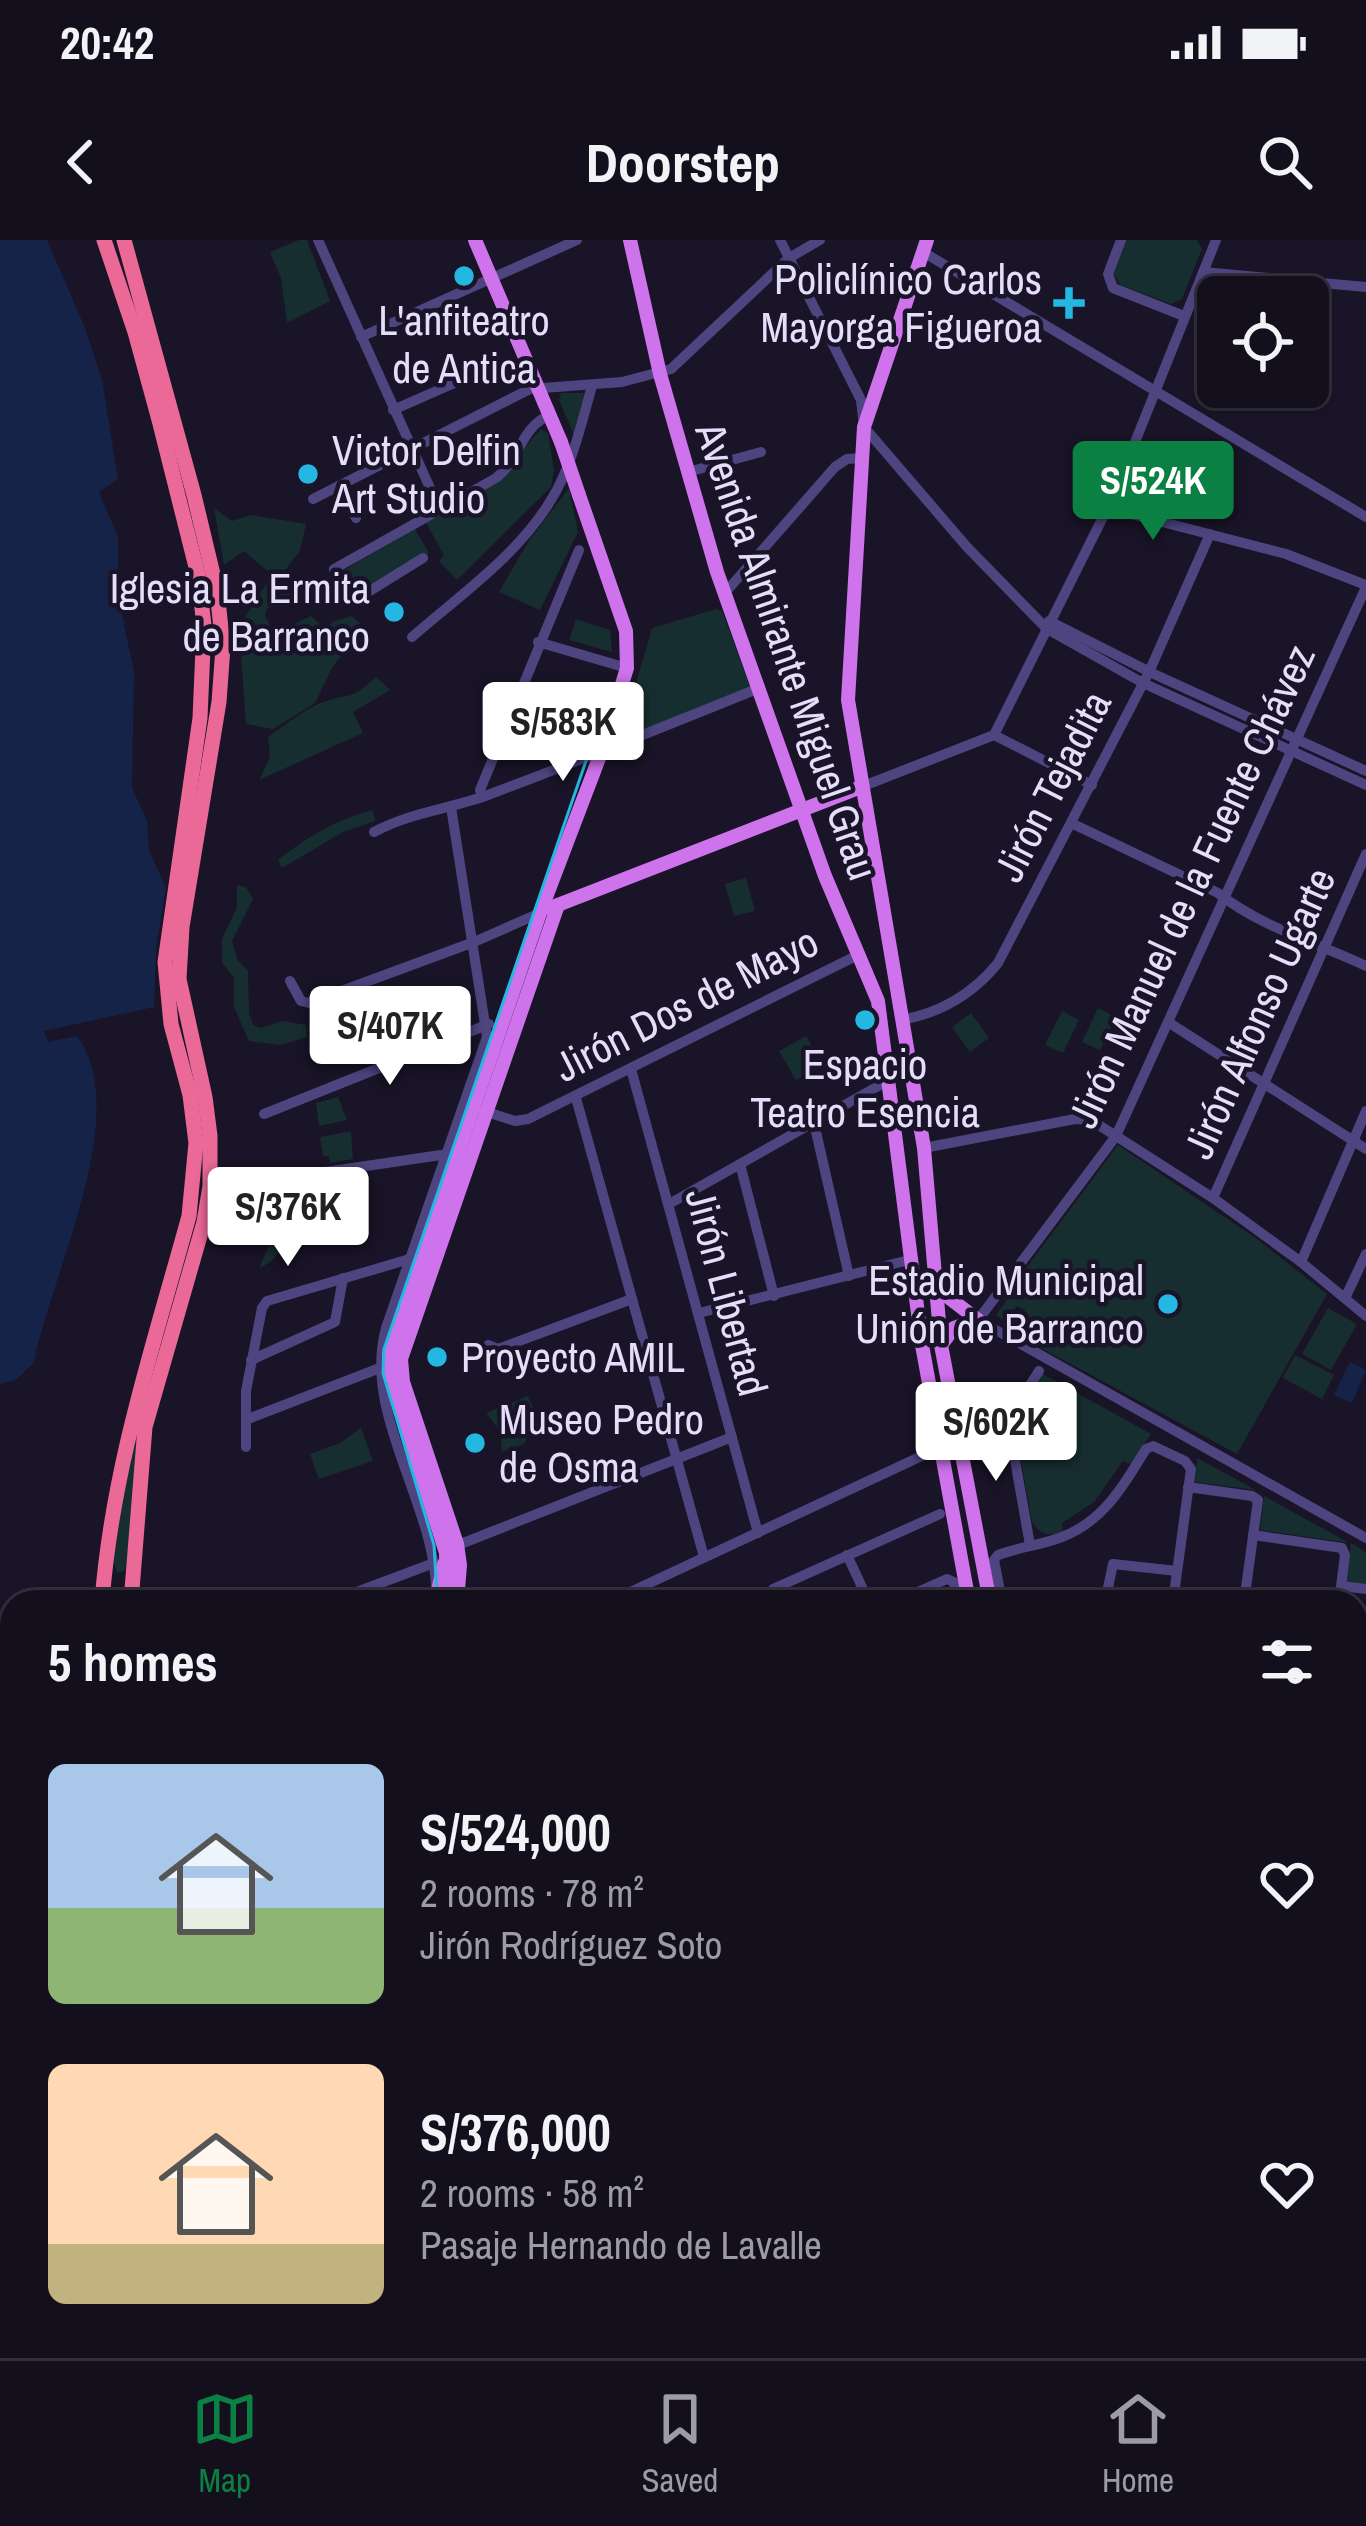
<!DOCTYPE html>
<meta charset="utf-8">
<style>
body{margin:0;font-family:"Archivo Narrow",sans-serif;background:#201d2a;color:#f1f3f6;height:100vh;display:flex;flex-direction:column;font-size:45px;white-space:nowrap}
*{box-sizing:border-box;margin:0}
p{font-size:39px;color:#9d9ca4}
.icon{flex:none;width:66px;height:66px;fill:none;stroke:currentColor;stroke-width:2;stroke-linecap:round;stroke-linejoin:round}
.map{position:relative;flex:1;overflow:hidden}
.details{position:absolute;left:0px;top:1350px;width:1368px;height:768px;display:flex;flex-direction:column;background:#130f1d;border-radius:36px 36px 0 0;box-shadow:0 3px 9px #0004,0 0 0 3px #322f3b}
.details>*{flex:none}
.tools{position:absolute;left:1197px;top:36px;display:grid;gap:24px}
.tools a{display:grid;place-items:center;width:132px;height:132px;border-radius:18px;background:#130f1d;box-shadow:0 3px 9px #0004,0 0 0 3px #322f3b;font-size:60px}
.price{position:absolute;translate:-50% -102px;padding:0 27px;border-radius:12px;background:#fff;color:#222;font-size:39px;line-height:78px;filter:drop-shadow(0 3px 6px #0008)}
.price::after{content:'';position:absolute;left:50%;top:72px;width:36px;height:27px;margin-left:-18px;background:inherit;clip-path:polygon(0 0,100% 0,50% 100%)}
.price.on{background:#0b8043;color:#fff}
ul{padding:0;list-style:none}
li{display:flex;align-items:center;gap:36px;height:300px;padding:0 48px}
li span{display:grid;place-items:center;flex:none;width:336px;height:240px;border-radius:18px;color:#555}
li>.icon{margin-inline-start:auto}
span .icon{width:144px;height:144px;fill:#fffc;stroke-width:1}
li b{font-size:51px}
h2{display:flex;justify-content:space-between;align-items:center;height:144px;padding:0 48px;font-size:51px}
.status{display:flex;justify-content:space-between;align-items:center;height:84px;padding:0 60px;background:#130f1d;direction:ltr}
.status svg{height:33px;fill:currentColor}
header{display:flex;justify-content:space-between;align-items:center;height:156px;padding:0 48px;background:#130f1d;font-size:54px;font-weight:700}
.tabs{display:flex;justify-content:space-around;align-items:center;height:168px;border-top:3px solid #322f3b;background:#130f1d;font-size:33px;color:#9d9ca4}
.tabs a{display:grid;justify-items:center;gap:6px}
.tabs .on{color:#0b8043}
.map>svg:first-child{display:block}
.green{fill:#172e30}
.water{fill:#162348}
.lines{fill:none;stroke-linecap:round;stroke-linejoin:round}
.minor{stroke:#4e4580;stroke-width:10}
.major{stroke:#ce73ec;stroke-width:14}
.highway{stroke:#eb6997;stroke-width:15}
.tram{stroke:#23b7e1;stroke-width:3}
.major-bridge{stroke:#ce73ec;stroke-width:14}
.poi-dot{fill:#23b7e1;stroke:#191427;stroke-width:4.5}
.labels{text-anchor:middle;stroke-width:9;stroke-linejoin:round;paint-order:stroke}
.poi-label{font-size:42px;fill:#e5defa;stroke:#191427;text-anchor:end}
.street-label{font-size:42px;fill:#e5defa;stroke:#191427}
</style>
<div class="status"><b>20:42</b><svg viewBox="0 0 49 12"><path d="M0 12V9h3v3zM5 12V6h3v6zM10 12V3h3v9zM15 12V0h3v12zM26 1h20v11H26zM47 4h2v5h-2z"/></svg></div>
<header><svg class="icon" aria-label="back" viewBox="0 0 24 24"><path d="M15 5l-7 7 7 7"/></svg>Doorstep<svg class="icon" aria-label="search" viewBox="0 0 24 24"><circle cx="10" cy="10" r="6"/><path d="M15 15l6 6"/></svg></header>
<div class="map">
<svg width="1366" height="2118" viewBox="0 0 1366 2118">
<rect width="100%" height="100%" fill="#191427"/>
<g class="green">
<polygon points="299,0 307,0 330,61 287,83 281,38 270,12"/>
<polygon points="1125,0 1197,0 1202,9 1182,59 1171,64 1120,45 1113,32"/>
<polygon points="561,153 590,153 574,195 559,160"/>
<polygon points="541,189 548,193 554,231 551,247 457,340 439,321 444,315 426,283 488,248"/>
<polygon points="569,248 578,292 540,370 499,352 528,302"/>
<polygon points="214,268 232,281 251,275 306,284 300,311 277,341 283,346 304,336 314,343 267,369 265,376 274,393 311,376 325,389 334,381 352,376 365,388 333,426 315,463 273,489 246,484 239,386 272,335 244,311 224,325"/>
<polygon points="415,289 429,313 354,359 339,333"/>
<polygon points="716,369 722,371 751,449 619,502 652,388"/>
<polygon points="576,379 610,390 612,412 569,400"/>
<path d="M376 437 390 450 353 472 363 493 259 540 270 517 268 497C284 486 303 470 321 463 349 452 348 463 376 437Z"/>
<path d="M373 570 375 581 343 592 282 628 278 620C309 596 335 580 373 570Z"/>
<polygon points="746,638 755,671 734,676 725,644"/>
<polygon points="237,645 246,647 253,659 232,701 238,721 248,731 249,773 253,785 261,788 282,781 306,785 307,797 280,805 249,801 234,767 234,738 222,722 222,699 237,667"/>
<polygon points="1098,768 1116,777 1100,810 1082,802"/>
<polygon points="1062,771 1079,780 1063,813 1045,805"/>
<polygon points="971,773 989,798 970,812 952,787"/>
<polygon points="806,796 823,826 796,840 779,811"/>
<polygon points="338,857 347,880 319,886 316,863"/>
<polygon points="351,891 353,919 330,923 329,916 323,916 320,897"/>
<polygon points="1118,905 1257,999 1327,1054 1237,1214 1013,1093 1025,1070 1017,1066 1005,1082 996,1075 1006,1061 1003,1059"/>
<path d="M272 942 284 943C293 972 290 1017 259 1028L269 1006Z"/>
<polygon points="1328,1068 1357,1084 1331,1130 1302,1114"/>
<polygon points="1295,1115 1334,1135 1322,1159 1283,1138"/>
<path d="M1043 1134 1151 1194 1131 1225 1123 1221 1094 1262 1062 1283 1063 1292C1050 1297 1039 1294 1032 1282L1013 1177 1026 1165Z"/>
<polygon points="528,1156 536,1175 499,1190 486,1173"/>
<polygon points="136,1170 141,1172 128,1321 124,1331 117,1333 112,1315"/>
<polygon points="538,1180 542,1191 528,1196 524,1204 502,1212 500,1193"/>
<polygon points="361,1188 373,1221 319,1239 310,1214 340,1203"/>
<polygon points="1197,1218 1256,1250 1195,1242"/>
<polygon points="1264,1256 1349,1303 1260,1290"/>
<polygon points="1351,1303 1366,1312 1366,1345 1346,1343"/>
<polygon points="1356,1429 1366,1430 1366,1525 1356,1524"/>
<polygon points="601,2106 795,2106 783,2118 584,2118"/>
<polygon points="1067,2106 1138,2106 1137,2118 1065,2118"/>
<polygon points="1144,2106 1214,2106 1213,2118 1143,2118"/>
</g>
<g class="water">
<path d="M0 0H47L85 88 102 140 118 239 99 252 118 297V355L134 432 132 548 147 581 149 610 166 648 156 708 154 767 44 791 48 802 77 796C134 872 50 1037 34 1122L16 1140 0 1144Z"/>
<polygon points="1350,1122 1366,1130 1352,1163 1334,1155"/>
</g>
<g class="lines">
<g class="minor">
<polyline points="318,0 440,270"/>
<polyline points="780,0 861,160 864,187 967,307 1047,389 1143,443 1366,545"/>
<polyline points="1121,0 1108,34 1113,48 1184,76"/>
<polyline points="923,12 1366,277"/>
<polyline points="1203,32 1366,47"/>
<polyline points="361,97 577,0"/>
<polyline points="393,170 459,141"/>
<polyline points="688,232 761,212"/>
<polyline points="340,245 356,278"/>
<polyline points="313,259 530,149 622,142 671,129 789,18 820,0"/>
<polyline points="1108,268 1286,314 1366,345"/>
<polyline points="1156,280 1180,221"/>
<path d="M423 318 352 362 334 329 496 238C520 220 521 185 551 175"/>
<polyline points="1366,347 1116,896 978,1080 1366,1298"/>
<polyline points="724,354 835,227 847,219 862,218"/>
<polyline points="1049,381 1154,434 1366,531"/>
<path d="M412 397C459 356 518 315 551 260 572 226 581 185 592 146"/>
<polyline points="538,402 627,428"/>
<polyline points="994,495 1113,257 1216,0"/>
<polyline points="994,495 1092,545"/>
<polyline points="861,547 994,495"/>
<polyline points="482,557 480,550 579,310"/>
<path d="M1071 583 1218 653C1261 687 1317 703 1366 726"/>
<path d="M374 592C411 572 450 569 488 555 579 521 668 485 757 449"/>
<polyline points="290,741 301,761 309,763 474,702 540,673"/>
<path d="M901 780C941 773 972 755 998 723L1149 432 1210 294"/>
<polyline points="1168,782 1366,909"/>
<polyline points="631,829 758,1293"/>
<polyline points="576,858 704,1317"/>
<polyline points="484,871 515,881 528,879 860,714"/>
<polyline points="264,874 489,784"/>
<polyline points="814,883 849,1036"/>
<polyline points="924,908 1075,879 1091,880 1213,958 1301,1022 1366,1076"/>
<polyline points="740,924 774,1056"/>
<polyline points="291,937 441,915 454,917"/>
<polyline points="1213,958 1366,614"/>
<polyline points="669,964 889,840"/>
<polyline points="1301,1022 1366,871"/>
<polyline points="1345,1058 1366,1014"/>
<polyline points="699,1073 913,1019"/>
<polyline points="484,1116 488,1105 498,1109 632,1059"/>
<polyline points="251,1120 335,1082 343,1038"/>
<polyline points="1007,1175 1030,1305"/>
<polyline points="248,1179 385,1126"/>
<polyline points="969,1181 1013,1172 1039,1131"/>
<polyline points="246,1207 246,1151 262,1068 267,1061 413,1018"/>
<polyline points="1188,1247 1252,1256 1258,1260 1244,1362"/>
<polyline points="1253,1295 1342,1308 1345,1315 1339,1362"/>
<polyline points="453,1307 732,1197"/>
<polyline points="847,1315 869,1362"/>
<polyline points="1342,1346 1366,1349"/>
<polyline points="773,1349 940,1274"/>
<polyline points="1175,1352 1246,1362"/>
<polyline points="330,1362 434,1323"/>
<path d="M436 1362C441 1270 361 1178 386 1088L487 797 451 567"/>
<polyline points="609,1362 941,1207"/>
<polyline points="895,1362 947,1339 954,1342 957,1362"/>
<path d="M1002 1362 994 1320 998 1315C1019 1307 1042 1305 1062 1297 1104 1281 1124 1245 1146 1209L1153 1206 1185 1221 1191 1229 1173 1362"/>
<polyline points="1105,1362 1113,1324 1177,1331"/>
<polyline points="1356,1415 1366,1417"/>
<polyline points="1356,1537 1366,1538"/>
<polyline points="1356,1604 1366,1605"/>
<polyline points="1356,1995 1366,1996"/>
<polyline points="338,2118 340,2106"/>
<polyline points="809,2118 821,2106"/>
</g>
<g class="major">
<polyline points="475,0 561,202"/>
<polyline points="630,0 660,134 717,332 825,636 878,761 922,1105 969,1362"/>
<polyline points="927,0 864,187 848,460 924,908 941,1105 990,1362"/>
<polyline points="550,668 861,547"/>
<polyline points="939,1043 948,1057 978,1080"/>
<polyline points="941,1105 954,1088 978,1080"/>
<polyline points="437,1355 444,1324"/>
<polyline points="447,1362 446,1313 389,1133 389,1114 540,673 601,513 627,428 626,391 579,255"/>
<polyline points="457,1362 460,1325 457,1304 403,1142 401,1119 558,665"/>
<polyline points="60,2106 62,2118"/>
<polyline points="127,2106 130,2118"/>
<polyline points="351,2118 353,2106"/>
<polyline points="365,2118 366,2106"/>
<polyline points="995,2118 997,2106"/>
<polyline points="1019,2118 1020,2106"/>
</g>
<g class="highway">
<polyline points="124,0 194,255 217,351 223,407 219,462 182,687 179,739 205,857 210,896 210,946 204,982 145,1187 131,1362"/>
<path d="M102 1362C112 1228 154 1104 189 976L196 903 190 855 171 784 165 722 200 478 204 385 198 335 159 180 135 92 104 0"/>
<polyline points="32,2118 35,2106"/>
<polyline points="94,2118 94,2106"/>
</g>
<polyline class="tram" points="437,1355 434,1305 383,1133 384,1109 587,518"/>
<polyline class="major-bridge" points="561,202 579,255"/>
</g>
<g class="poi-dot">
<circle cx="464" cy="36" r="12"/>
<path d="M1063 45h12v12h12v12h-12v12h-12v-12h-12v-12h12z"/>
<circle cx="308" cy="234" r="12"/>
<circle cx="394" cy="372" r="12"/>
<circle cx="865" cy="780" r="12"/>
<circle cx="1168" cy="1064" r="12"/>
<circle cx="437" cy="1117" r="12"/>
<circle cx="475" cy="1203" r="12"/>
</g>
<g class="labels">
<g class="poi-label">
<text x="1042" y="54">Policlínico Carlos<tspan x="1042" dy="48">Mayorga Figueroa</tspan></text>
<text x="464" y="95" text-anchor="middle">L'anfiteatro<tspan x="464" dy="48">de Antica</tspan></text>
<text x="332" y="225" text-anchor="start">Victor Delfin<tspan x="332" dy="48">Art Studio</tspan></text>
<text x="370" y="363">Iglesia La Ermita<tspan x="370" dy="48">de Barranco</tspan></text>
<text x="865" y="839" text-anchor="middle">Espacio<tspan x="865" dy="48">Teatro Esencia</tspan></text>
<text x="1144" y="1055">Estadio Municipal<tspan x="1144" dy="48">Unión de Barranco</tspan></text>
<text x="461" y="1132" text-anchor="start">Proyecto AMIL</text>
<text x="499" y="1194" text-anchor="start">Museo Pedro<tspan x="499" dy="48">de Osma</tspan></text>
</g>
<g class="street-label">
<text transform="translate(787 411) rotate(71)" y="15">Avenida Almirante Miguel Grau</text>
<text transform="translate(1052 546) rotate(-63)" y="15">Jirón Tejadita</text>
<text transform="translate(1191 646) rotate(-65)" y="15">Jirón Manuel de la Fuente Chávez</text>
<text transform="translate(686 764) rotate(-27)" y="15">Jirón Dos de Mayo</text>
<text transform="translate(1259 773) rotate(-66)" y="15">Jirón Alfonso Ugarte</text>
<text transform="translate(727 1052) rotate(75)" y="15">Jirón Libertad</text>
</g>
</g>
</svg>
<div class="tools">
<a><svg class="icon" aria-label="locate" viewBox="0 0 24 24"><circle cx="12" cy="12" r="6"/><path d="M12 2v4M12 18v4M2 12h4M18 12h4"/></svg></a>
</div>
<b class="price on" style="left:1153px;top:303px">S/524K</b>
<b class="price" style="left:563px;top:544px">S/583K</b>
<b class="price" style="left:390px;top:848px">S/407K</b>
<b class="price" style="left:288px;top:1029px">S/376K</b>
<b class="price" style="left:996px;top:1244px">S/602K</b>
<section class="details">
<h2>5 homes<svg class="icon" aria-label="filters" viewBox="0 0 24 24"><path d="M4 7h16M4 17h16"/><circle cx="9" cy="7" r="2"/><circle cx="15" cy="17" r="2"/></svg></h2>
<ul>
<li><span style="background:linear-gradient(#a9c7e8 60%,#8fb573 0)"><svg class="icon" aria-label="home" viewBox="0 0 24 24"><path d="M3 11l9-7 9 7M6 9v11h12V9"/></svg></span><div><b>S/524,000</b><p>2 rooms · 78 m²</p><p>Jirón Rodríguez Soto</p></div><svg class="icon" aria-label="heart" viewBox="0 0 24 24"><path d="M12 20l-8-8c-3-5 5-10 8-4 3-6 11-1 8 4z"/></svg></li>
<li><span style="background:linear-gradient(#ffd9b3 75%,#c2b280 0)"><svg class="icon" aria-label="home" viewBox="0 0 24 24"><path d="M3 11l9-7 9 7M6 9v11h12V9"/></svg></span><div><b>S/376,000</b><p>2 rooms · 58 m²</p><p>Pasaje Hernando de Lavalle</p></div><svg class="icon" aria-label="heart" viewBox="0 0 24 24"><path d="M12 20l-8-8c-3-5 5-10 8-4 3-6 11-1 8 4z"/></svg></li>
</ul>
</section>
</div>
<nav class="tabs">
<a class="on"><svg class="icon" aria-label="map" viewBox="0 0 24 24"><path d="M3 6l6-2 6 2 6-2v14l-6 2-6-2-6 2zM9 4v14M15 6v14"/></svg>Map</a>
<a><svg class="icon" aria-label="saved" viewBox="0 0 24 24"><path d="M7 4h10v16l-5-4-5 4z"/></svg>Saved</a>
<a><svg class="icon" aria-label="home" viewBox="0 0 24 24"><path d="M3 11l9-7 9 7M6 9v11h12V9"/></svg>Home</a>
</nav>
